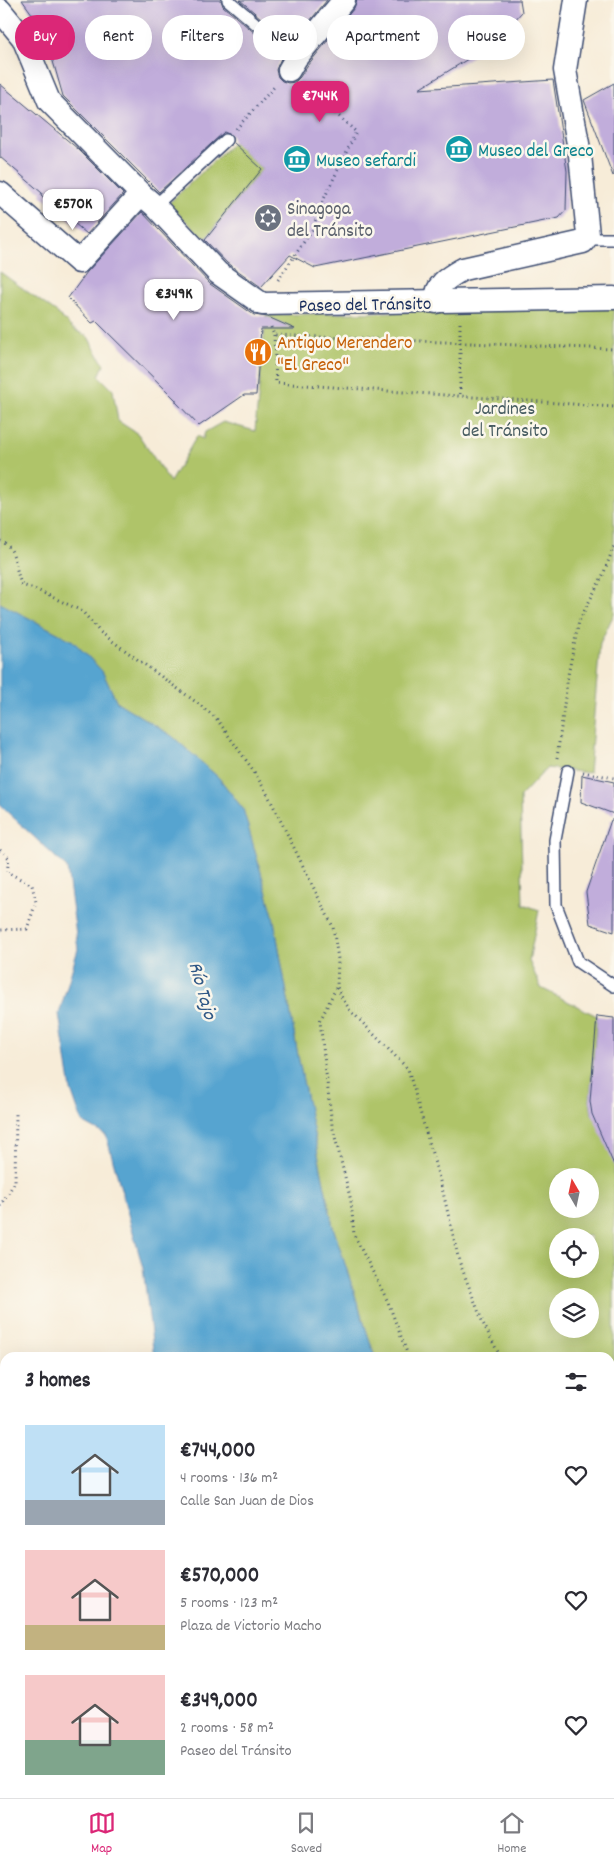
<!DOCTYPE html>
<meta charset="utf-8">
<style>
body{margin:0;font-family:Dekko,sans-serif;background:#f7f7f7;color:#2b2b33;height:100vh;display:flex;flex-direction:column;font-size:19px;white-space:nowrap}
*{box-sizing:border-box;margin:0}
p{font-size:16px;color:#7c7c81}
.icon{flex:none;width:28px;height:28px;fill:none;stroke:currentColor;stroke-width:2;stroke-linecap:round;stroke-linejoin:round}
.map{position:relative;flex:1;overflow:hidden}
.sheet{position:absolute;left:0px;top:1352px;width:615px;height:446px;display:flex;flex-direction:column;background:#fff;border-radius:15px 15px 0 0;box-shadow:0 5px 20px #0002}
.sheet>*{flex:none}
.top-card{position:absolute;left:15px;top:15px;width:585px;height:45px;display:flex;gap:10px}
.needle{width:32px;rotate:351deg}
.fabs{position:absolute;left:549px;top:1168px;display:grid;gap:10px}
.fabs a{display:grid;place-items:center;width:50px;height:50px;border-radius:50%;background:#fff;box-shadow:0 5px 20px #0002;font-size:25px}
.price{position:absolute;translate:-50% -42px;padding:0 11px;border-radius:10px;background:#fff;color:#222;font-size:16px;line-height:32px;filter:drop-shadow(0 1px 2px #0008)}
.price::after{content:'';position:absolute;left:50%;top:30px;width:15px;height:11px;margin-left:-8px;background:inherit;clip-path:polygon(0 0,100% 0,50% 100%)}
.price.selected{background:#db2777;color:#fff}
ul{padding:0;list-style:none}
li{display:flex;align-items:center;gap:15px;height:125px;padding:0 25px}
li span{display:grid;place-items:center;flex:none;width:140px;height:100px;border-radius:0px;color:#555}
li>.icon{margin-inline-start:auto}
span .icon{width:60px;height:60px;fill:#fffc;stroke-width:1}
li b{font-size:21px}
h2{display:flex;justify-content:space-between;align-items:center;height:60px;padding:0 25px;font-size:21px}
.pill{padding:0 18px;border-radius:22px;background:#fff;box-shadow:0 5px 20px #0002;font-size:18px;line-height:45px}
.pill.selected{background:#db2777;color:#fff}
.tab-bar{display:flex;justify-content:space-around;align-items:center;height:70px;border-top:1px solid #e1e1e2;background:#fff;font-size:14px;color:#7c7c81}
.tab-bar a{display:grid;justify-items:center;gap:2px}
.tab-bar .selected{color:#db2777}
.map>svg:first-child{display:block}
.green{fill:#afc469;stroke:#657a64;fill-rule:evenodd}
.water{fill:#56a4d0;stroke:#386a97}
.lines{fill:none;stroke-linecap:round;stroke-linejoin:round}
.stream{stroke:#56a4d0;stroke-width:7}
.building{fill:#c1addb}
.service-casing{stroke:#3c4b70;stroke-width:14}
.minor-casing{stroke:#3c4b70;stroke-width:25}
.path{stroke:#3c4b70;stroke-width:3;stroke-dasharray:1 4;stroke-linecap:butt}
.service{stroke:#fff;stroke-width:11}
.minor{stroke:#fff;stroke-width:22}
.labels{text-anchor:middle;stroke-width:5;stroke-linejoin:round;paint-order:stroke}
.culture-label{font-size:19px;fill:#0d838f;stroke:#fbf7ec;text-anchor:start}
.worship-label{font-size:19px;fill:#5b616d;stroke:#fbf7ec;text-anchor:start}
.street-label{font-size:19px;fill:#1b2f5e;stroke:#fbf7ec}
.food-label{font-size:19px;fill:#c56008;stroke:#fbf7ec;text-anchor:start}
.park-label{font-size:19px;fill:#475c61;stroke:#fbf7ec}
.water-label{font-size:20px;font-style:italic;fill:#305886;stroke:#fbf7ec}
</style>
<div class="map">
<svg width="614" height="1798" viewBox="0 0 614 1798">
<rect width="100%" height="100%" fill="#fbf7ec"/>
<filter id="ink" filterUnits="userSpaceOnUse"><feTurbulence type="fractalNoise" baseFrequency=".02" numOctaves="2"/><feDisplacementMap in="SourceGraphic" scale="10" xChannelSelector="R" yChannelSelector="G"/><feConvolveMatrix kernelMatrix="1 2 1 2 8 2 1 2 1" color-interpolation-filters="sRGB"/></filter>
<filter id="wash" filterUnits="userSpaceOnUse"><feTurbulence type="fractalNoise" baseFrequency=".0096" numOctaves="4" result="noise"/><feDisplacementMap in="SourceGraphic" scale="20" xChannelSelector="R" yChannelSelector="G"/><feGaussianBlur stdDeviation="1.12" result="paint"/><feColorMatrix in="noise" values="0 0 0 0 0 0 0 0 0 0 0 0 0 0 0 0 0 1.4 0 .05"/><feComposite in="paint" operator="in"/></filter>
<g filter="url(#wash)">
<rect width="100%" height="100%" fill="#f7ecd8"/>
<g class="green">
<polygon points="234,142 262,169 205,239 168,204"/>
<path d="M0 272 57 313 73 329 88 337 104 365 99 376 113 390 118 421 138 434 170 482 197 436 203 439 205 432 223 422 255 431 266 315 614 307V614L600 643 589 773 547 768 520 797 523 904 539 910 529 961 541 988 597 1016 590 1101 592 1114 614 1144V1532L610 1529V1358L375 1357 333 1227 299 1061 273 915 243 809 219 778 172 736 117 702 102 671 73 641 0 603ZM558 1176H590V1209H558ZM558 1236H590V1269H558ZM558 1296H590V1329H558Z"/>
</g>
<g class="water">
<polygon points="0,603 73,641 102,671 117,702 172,736 219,778 243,809 273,915 299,1061 333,1227 375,1357 154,1357 143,1268 106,1135 82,1122 71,1090 59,1014 78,949 67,868 0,805"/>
<polygon points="610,1529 614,1532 614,1798 458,1798 454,1794 610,1794"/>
</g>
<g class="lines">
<polyline class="stream" points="0,1749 5,1740"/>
</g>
<g id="blocks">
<g class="building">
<polygon points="22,0 221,0 223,6 282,56 276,70 278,77 282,81 288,83 295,82 300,77 307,66 354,8 357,0 520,0 522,12 494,43 419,89 553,80 567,171 566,210 559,218 315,268 290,255 261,287 227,263 205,240 262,169 233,142 231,135 224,132 159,192 63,96 50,51 56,46 43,29 42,23 40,25"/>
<polygon points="240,0 327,0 291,44"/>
<polygon points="614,83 614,175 613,176 584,100"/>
<polygon points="0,84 78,149 123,194 87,234 41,195 42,193 0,157"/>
<polygon points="142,212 210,284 254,315 268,317 295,329 261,329 256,395 244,395 199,426 176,402 176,400 96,321 92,323 68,298 87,272"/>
<polygon points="582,775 614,782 614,814 581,802"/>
<polygon points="611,820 614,820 614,932 590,924 586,892"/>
<polygon points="597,1016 614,1018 614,1165 592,1114 590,1101"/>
</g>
</g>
</g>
<g filter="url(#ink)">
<use href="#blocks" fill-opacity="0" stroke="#3c4b70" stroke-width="1"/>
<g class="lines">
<g class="service-casing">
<g id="service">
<polyline points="228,0 296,58"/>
<polyline points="155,206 226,140"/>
<polyline points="588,235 596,239 614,239"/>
<polyline points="568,771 555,840 556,905 578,962 614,986"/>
</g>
</g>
<g class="minor-casing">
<g id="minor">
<polyline points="0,10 23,38 49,101 141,194 155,206 218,273 262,304 614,298"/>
<polyline points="289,70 296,58 344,0"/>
<polyline points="0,193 79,262 141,194"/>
<path d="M436 302C435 284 449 277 463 269L583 242 588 235 580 155 565 70 576 0"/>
</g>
</g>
<g class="path">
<polyline points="236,129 274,87"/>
<polyline points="278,280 312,230 321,205 356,132 304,84"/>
<polyline points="271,327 274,335 614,349"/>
<polyline points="274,335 276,383 614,407"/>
<polyline points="460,394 460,322"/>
<path d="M0 541C18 547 14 571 22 585L37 590 82 611 100 632 196 702 216 718 253 770 269 797 333 927 338 959 337 987 342 998 350 1010 408 1069 443 1192 459 1261 483 1323 501 1358"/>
<polyline points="557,758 568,675 579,621 603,575 614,546"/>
<polyline points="583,772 614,778"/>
<polyline points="0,850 9,858 7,872 32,885 36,902 27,929 0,930"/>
<polyline points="336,988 320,1021 332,1125 351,1201 354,1235 388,1302 409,1358"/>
<polyline points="0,1206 15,1182 16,1114"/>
<polyline points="610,1465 614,1467"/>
</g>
<use href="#service" class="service"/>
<use href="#minor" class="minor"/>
</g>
</g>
<defs>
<g id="museum-disc" transform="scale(1.4375)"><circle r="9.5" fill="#0f9aa8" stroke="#fbf7ec"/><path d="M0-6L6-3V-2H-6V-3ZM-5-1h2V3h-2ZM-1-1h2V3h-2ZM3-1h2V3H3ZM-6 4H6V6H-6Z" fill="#fff"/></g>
<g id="synagogue-disc" transform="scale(1.4375)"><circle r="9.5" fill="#6b7280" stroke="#fbf7ec"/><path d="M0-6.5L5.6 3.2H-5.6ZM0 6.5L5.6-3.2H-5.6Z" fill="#fff"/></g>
<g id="restaurant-disc" transform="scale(1.4375)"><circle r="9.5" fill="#e8710a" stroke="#fbf7ec"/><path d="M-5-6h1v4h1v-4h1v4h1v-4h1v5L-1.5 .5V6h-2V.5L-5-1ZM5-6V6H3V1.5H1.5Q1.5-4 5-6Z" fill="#fff"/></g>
</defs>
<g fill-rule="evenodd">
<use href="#museum-disc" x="459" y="149"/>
<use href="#museum-disc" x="297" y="159"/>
<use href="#synagogue-disc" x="268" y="218"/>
<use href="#restaurant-disc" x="258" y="352"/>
</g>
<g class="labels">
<g class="culture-label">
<text x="478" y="156">Museo del Greco</text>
<text x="316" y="166">Museo sefardi</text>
</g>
<g class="worship-label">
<text x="287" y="214">Sinagoga<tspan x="287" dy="22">del Tránsito</tspan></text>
</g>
<g class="street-label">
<text transform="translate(365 303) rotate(-1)" y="7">Paseo del Tránsito</text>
</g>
<g class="food-label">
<text x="277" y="348">Antiguo Merendero<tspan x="277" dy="22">"El Greco"</tspan></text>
</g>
<g class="park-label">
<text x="505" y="414">Jardines<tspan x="505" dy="22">del Tránsito</tspan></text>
</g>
<g class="water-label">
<text transform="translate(204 990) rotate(74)" y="7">Río Tajo</text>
</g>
</g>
</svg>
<div class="fabs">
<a><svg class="needle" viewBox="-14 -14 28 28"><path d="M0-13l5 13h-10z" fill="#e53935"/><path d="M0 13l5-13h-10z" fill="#7c7c81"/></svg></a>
<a><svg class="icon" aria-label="locate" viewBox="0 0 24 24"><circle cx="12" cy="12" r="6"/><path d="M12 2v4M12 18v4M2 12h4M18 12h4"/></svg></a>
<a><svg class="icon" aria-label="layers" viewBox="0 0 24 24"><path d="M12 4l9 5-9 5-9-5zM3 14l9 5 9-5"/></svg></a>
</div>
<b class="price selected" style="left:320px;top:123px">€744K</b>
<b class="price" style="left:73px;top:231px">€570K</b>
<b class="price" style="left:174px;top:321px">€349K</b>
<div class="top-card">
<a class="pill selected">Buy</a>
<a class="pill">Rent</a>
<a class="pill">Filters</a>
<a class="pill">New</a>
<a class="pill">Apartment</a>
<a class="pill">House</a>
</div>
<section class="sheet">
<h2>3 homes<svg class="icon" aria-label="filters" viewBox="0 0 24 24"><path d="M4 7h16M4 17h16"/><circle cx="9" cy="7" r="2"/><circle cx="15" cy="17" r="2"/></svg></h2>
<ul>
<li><span style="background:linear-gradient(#bfe0f5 75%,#9aa5b1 0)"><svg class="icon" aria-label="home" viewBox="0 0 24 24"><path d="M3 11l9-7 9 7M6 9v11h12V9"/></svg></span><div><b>€744,000</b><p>4 rooms · 136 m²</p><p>Calle San Juan de Dios</p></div><svg class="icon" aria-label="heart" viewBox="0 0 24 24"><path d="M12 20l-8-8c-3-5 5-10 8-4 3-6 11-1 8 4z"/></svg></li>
<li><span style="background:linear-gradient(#f6c9c9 75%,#c2b280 0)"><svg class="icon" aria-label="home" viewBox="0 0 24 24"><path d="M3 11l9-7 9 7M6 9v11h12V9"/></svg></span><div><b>€570,000</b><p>5 rooms · 123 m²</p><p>Plaza de Victorio Macho</p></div><svg class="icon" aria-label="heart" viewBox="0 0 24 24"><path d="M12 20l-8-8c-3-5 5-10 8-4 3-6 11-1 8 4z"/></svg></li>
<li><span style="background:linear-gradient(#f6c9c9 65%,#7fa58c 0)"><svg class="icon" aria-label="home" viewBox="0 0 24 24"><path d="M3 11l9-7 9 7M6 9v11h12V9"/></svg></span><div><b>€349,000</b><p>2 rooms · 58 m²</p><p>Paseo del Tránsito</p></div><svg class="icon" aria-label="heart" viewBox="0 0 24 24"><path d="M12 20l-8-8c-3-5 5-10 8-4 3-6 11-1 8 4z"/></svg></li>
</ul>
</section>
</div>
<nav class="tab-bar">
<a class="selected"><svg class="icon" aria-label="map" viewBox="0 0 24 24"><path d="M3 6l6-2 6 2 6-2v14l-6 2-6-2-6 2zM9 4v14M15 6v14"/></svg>Map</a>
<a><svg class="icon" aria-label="saved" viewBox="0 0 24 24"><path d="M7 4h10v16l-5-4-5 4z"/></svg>Saved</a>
<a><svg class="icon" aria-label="home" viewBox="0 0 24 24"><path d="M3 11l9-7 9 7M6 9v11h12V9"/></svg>Home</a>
</nav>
